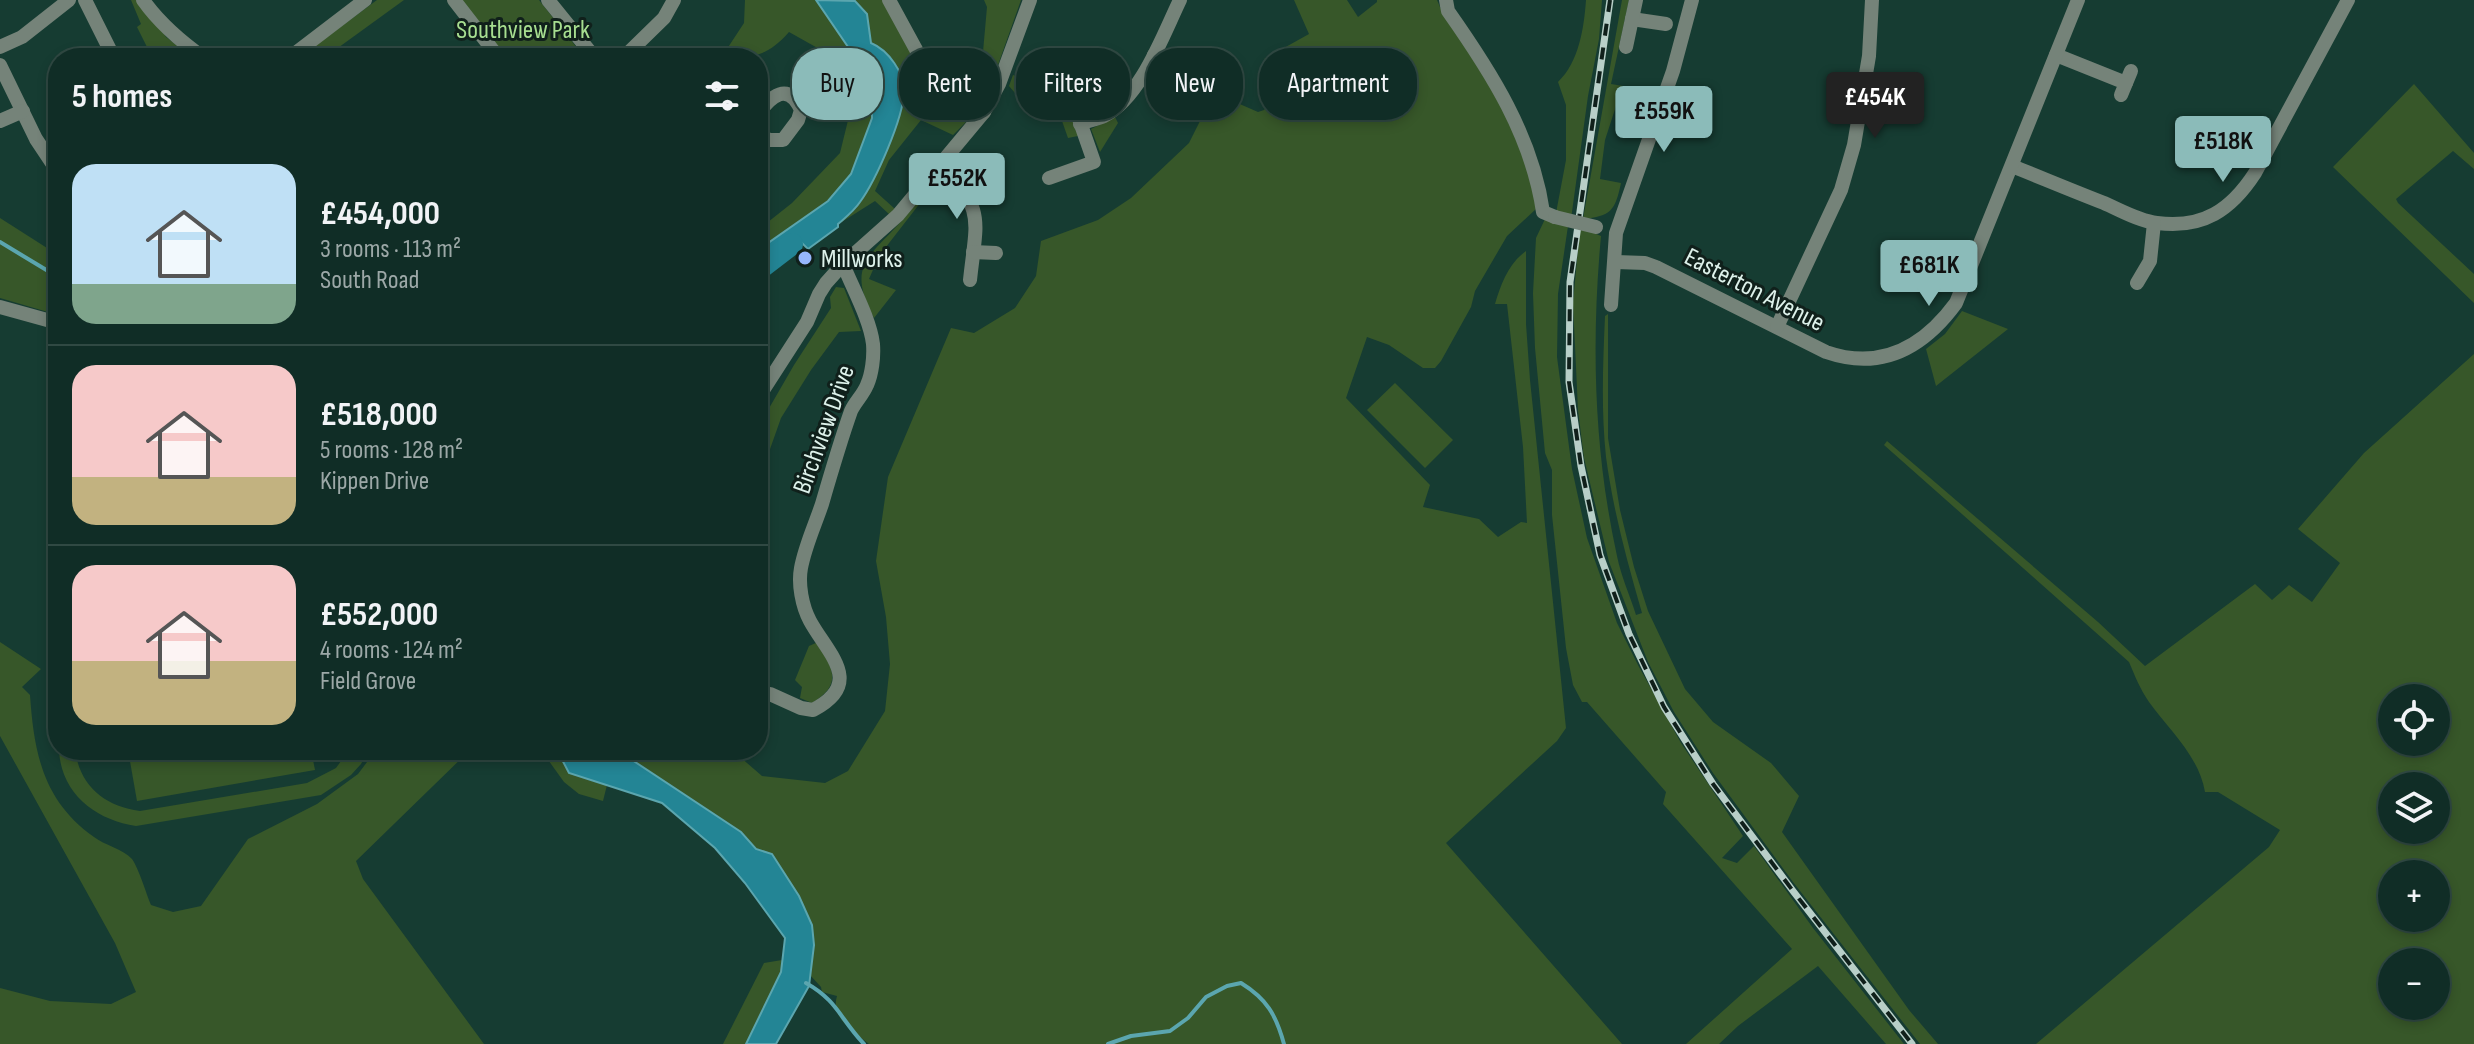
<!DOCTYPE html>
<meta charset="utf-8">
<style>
body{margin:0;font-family:"Sofia Sans Condensed",sans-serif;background:#19352e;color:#f1f3f6;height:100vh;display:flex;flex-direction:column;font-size:30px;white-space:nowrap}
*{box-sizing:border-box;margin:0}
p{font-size:26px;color:#9ca8a7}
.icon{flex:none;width:44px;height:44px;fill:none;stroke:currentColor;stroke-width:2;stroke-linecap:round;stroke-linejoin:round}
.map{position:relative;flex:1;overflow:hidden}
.sheet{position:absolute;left:48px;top:48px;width:720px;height:712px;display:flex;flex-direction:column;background:#102d26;border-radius:32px;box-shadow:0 4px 12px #0003,0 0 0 2px #304943}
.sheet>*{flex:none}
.banner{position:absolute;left:792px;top:48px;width:760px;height:72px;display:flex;gap:16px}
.tools{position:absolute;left:2378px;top:684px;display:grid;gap:16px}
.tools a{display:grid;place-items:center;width:72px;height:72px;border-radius:50%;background:#102d26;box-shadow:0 4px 12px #0003,0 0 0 2px #304943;font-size:40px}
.price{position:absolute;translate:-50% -68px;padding:0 18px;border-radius:8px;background:#8bbbb9;color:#111;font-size:26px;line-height:52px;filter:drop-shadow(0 2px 4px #0008)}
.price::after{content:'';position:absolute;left:50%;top:48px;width:24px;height:18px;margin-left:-12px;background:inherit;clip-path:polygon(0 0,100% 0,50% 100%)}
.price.on{background:#222;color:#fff}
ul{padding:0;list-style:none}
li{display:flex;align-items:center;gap:24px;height:200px;padding:0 24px}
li+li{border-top:2px solid #304943}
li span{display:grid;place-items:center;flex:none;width:224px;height:160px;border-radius:24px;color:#555}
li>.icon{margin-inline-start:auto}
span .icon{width:96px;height:96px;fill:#fffc;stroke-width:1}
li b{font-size:34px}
h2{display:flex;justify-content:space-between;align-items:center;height:96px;padding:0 24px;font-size:34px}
.pill{padding:0 28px;border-radius:32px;background:#102d26;box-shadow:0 4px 12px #0003,0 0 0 2px #304943;font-size:28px;line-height:72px}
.pill.on{background:#8bbbb9;color:#111}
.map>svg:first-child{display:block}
.green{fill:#375729;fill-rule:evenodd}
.water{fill:#238595;stroke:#5ba6af;stroke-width:2}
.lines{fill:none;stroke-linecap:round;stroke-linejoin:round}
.stream{stroke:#5ba6af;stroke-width:4}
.river{stroke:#238595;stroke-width:22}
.street{stroke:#758379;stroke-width:14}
.rail-casing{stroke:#b8cfc8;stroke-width:7}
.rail{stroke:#10201b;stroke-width:4;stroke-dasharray:12;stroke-linecap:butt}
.street-bridge{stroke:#758379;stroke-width:14}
.poi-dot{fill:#96b6fd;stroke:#10201b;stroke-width:3}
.labels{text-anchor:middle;stroke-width:6;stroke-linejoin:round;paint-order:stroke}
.park-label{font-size:26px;fill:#a7de90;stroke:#10201b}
.poi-label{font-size:26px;fill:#def2eb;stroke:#10201b;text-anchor:start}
.street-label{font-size:26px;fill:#def2eb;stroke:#10201b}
</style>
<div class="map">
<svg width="2474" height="1044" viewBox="0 0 2474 1044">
<rect width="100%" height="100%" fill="#163c32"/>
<g class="green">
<polygon points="131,0 139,0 166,37 193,58 159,58 156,53 151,55 137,27 141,24"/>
<polygon points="377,0 404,0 324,58 305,58 312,48"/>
<polygon points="461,0 539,0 585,58 505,58"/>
<path d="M745 0H816L861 66 872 91V118L851 174 828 201 758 250V230L792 203 840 153 852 104 851 87 830 55 789 32C767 57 752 58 721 58L744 23Z"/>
<polygon points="854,0 883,0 933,89 961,105 967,112 967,121 953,135 921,120 889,160 875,191 895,209 890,215 875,201 837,225 880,163 867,14"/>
<polygon points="984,0 1021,0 992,82 977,90 962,86 982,63 987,7"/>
<path d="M1294 0H1347L1358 17 1377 2V0H1437L1440 7 1492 84 1528 164 1537 208 1507 236 1475 291 1471 307 1441 361 1435 368H1423L1389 345 1367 337 1346 398 1430 485 1423 507 1479 519 1498 537 1521 522 1527 523 1523 447 1507 304H1495C1501 284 1508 264 1526 251V324L1530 380 1566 728 1557 741 1446 843 1622 1044H869C854 1032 830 1018 837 996L822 992 821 987 810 975 756 849 741 832 617 750H732L762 776 825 783 848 771 885 711 890 664 886 617 876 561 888 477 951 328 974 333 1015 308 1036 276 1041 241 1098 220 1131 198 1189 143 1205 111 1218 112 1226 98 1258 112 1264 110 1291 73 1264 59 1309 34Z"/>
<path d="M1586 0H1602L1599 39 1588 96 1571 219 1556 213 1566 160V105L1558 82C1579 62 1584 28 1586 0Z"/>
<path d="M1622 0H1629L1611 84 1660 92 1653 109 1618 100 1605 140 1600 179 1621 183C1615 211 1611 216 1583 219Z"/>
<polygon points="1013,75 1041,85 1046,90 1025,94 1015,93 1009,86"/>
<polygon points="2414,84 2474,153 2474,169 2453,151 2396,199 2398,203 2474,274 2474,303 2333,167"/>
<polygon points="1050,87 1064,91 1078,136 1068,138"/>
<polygon points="1115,117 1118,123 1100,152 1091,129"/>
<path d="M934 179 938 180 879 256 869 279 896 290 874 318C845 263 871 257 904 218 915 206 924 192 934 179Z"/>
<polygon points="0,218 58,255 58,315 0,298"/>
<polygon points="1545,219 1568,226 1558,294 1557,357 1572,469 1587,538 1617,623 1638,665 1681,743 1743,836 1722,858 1737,863 1754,846 1813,928 1904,1044 1886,1044 1818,966 1738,1026 1719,1044 1686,1044 1792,949 1663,804 1666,792 1587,702 1582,702 1573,685 1566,648 1552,515 1552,470 1545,453 1535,348 1533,293 1536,238"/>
<path d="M1580 227 1601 236C1591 344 1594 451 1617 556 1621 576 1630 596 1636 615L1642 613C1627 561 1613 510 1606 457 1601 410 1603 363 1605 316L1608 314V438L1620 510 1634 567 1648 611 1685 689 1713 722 1771 763 1799 796 1782 832 1909 1010 1938 1044H1920L1793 882 1713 773 1674 712 1648 662 1609 562 1584 458 1578 410 1573 303Z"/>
<polygon points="836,287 844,288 861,331 839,332 811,370 781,418 758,483 758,432 768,410 794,365 831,308 830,297"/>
<polygon points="1962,311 2008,329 1936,386 1926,349 1945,334"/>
<path d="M2474 354V1044H2036L2269 847 2280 830 2218 792H2205C2199 756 2169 730 2149 702 2140 689 2135 676 2129 662L1884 445 1887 441 2098 622 2145 666 2255 584 2272 600 2289 585 2312 602 2340 563 2298 529 2364 453ZM2392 698H2436V742H2392ZM2392 786H2436V830H2392ZM2436 874V918H2392V874ZM2392 962H2436V1006H2392Z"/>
<polygon points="1395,383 1453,440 1425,468 1367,410"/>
<path d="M0 642 41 669 22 687 30 695C34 753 43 801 94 837 104 845 123 849 132 859 139 869 146 893 151 905L173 912 201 906 248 839 317 804 358 774 376 750H470L356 861 363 879 484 1044H0V988L50 1001 111 1004 136 992 115 943 0 736Z"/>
<path d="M818 642C833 670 843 684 812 703L800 698 802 687 795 680 809 646Z"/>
<path d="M59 750H75C80 786 104 806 140 811L307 783 336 768 349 750H368L361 764 351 775 321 795 136 826C96 820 61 794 59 750Z"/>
<polygon points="128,750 311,750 315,770 137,801"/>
<polygon points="541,750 557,750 569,773 607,785 603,801 579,794 564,782"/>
<polygon points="782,960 781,972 746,1044 723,1044 764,963"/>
</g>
<g class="water">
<path d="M816 0 855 1 867 14 871 43C888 50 905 73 904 92 903 119 876 180 860 202 854 211 846 217 838 224V227L808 249 801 242 772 267 758 250 828 201 851 174 872 118V91L861 66Z"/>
<polygon points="557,750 617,750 741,832 756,849 772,854 799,896 812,925 814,945 809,986 776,1044 746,1044 781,972 785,938 745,883 715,848 662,803 569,773"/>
</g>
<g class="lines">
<g class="stream">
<polyline points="0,242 58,277"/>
<path d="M806 983C838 1001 840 1019 864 1044"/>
<path d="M1108 1044 1131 1036 1170 1031 1188 1018 1206 997 1227 986 1241 983C1267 999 1276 1015 1284 1044"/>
</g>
<polyline class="river" points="758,270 792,244"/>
<g class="street">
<polyline points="85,0 114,58"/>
<path d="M143 0C160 24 180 41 204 58"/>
<polyline points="454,0 499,58"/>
<polyline points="548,0 595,58"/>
<polyline points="889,0 919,55 937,83 984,112"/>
<path d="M1446 0 1448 11C1491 72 1532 136 1543 212L1555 217"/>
<polyline points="1632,19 1666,24"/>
<polyline points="0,47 22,37 69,0"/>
<polyline points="1626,47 1636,0"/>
<polyline points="1154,55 1217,97"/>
<polyline points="2056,55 2126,83"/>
<polyline points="289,58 365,0"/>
<polyline points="623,58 664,18 674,0"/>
<polyline points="0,65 36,139 58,172"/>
<polyline points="2121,95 2131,71"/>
<path d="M758 114C771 96 788 81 801 110L798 120 783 140H768L758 131"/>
<polyline points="0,121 23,111"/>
<path d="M1080 124C1088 121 1097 119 1104 116 1141 97 1163 35 1180 0"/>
<path d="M940 163C985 212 977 216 970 280"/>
<path d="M2012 166C2042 178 2073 191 2104 203 2120 210 2139 221 2157 223 2203 229 2231 210 2255 173L2348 0"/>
<polyline points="1049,178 1094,162 1071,96"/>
<polyline points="973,252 996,253"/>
<path d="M1616 262 1645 263 1656 267 1826 352C1881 371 1923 348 1956 303L2078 0"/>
<polyline points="2137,283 2150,261 2154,223"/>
<polyline points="1611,305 1616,233 1673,71 1692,0"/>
<polyline points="0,307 58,323"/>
<polyline points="1777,327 1841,190 1854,145 1869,56 1872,0"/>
<polyline points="758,398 807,322 819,294 826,283 843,264 898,215 984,112 999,84 1030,0"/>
<path d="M770 694 801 708 813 710C865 683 828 654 810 621 802 606 798 584 801 568 805 546 815 525 822 504 831 473 840 442 851 411 855 402 863 395 867 385 872 374 874 357 873 344 870 319 852 287 843 264"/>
</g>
<g class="rail-casing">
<polyline id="rail" points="1610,0 1570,282 1569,382 1581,466 1600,555 1629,634 1664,707 1713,784 1793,891 1912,1044"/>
</g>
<use href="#rail" class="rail"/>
<polyline class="street-bridge" points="1555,217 1596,227"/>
</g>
<circle class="poi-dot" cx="805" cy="258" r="8"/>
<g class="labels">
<g class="park-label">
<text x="523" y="38">Southview Park</text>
</g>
<g class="poi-label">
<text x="821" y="267">Millworks</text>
</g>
<g class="street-label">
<text transform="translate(1755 289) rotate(27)" y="9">Easterton Avenue</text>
<text transform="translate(823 429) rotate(-70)" y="9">Birchview Drive</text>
</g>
</g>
</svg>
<div class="tools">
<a><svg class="icon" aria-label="locate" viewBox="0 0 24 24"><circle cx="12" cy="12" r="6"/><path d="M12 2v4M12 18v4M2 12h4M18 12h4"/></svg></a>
<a><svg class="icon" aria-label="layers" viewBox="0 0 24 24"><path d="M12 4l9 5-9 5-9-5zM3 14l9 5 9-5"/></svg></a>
<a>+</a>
<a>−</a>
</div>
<b class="price on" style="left:1875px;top:140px">£454K</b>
<b class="price" style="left:1664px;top:154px">£559K</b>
<b class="price" style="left:2223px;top:184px">£518K</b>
<b class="price" style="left:957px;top:221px">£552K</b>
<b class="price" style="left:1929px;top:308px">£681K</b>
<div class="banner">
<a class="pill on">Buy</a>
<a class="pill">Rent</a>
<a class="pill">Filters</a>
<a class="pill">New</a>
<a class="pill">Apartment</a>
</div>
<section class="sheet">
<h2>5 homes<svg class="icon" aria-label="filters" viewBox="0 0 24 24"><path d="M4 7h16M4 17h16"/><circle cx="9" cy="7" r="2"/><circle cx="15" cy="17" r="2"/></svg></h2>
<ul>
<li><span style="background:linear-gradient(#bfe0f5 75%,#7fa58c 0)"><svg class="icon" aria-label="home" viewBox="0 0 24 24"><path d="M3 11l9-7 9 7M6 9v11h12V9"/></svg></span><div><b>£454,000</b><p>3 rooms · 113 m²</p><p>South Road</p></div></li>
<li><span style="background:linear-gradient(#f6c9c9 70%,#c2b280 0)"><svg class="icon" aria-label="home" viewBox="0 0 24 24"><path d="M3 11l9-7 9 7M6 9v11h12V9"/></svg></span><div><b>£518,000</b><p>5 rooms · 128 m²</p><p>Kippen Drive</p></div></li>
<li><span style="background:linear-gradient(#f6c9c9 60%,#c2b280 0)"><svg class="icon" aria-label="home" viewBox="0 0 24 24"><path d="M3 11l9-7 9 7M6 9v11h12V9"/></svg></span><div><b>£552,000</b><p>4 rooms · 124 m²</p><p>Field Grove</p></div></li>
</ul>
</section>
</div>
